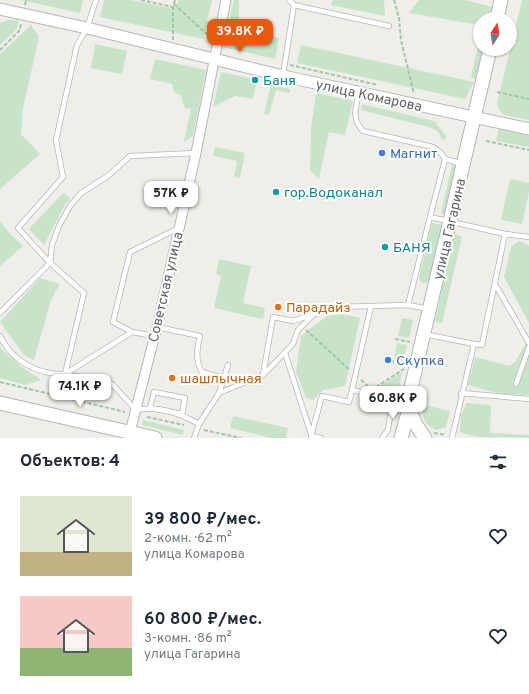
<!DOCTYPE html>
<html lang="ru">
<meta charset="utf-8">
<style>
body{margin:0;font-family:Overpass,sans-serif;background:#f2f2f3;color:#1f2937;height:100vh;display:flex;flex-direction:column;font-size:15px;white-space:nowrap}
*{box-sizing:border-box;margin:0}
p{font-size:13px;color:#747a83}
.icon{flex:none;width:22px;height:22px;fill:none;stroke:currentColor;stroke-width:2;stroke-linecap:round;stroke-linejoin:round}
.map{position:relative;height:438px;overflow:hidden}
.panel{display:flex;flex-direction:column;background:#fff;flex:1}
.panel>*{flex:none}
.needle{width:26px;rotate:12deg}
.fabs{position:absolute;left:473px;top:12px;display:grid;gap:8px}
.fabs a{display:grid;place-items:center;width:44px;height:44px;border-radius:50%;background:#fff;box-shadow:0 1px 3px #0004;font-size:20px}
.price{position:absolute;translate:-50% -34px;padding:0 9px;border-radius:8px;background:#fff;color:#222;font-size:13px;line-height:26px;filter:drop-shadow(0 1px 2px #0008)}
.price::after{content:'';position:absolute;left:50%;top:24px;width:12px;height:9px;margin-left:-6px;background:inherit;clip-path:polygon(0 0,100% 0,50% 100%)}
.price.selected{background:#ea580c;color:#fff}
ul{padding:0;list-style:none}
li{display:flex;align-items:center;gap:12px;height:100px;padding:0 20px}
li span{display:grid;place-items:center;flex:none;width:112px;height:80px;border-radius:0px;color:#555}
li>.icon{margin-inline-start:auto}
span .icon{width:48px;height:48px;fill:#fffc;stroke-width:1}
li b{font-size:17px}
h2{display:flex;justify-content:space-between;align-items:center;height:48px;padding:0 20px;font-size:17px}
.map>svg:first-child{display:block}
.green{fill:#c8e4c8}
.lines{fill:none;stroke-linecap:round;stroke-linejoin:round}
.service-casing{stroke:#b5b7bb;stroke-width:6}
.minor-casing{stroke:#b5b7bb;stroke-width:11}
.tertiary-casing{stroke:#b5b7bb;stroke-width:13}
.secondary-casing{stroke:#b4b6ba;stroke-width:15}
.path{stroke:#a1c4ac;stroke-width:2;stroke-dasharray:4 2;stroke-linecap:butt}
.service{stroke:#fff;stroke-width:4.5}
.minor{stroke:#fff;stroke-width:9}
.tertiary{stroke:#fff;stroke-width:11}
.secondary{stroke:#fff;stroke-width:13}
.culture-dot{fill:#0f9aa8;stroke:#fff;stroke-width:1.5}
.shop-dot{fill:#3f7fe0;stroke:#fff;stroke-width:1.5}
.food-dot{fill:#e8710a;stroke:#fff;stroke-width:1.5}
.labels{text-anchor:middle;stroke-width:4;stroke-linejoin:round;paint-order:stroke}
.culture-label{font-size:14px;fill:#0d838f;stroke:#fff;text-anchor:start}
.street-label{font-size:14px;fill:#5f6266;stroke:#fff}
.shop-label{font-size:14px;fill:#366cbe;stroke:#fff;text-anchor:start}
.food-label{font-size:14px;fill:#c56008;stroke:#fff;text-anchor:start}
</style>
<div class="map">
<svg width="529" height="438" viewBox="0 0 529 438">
<rect width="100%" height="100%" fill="#efeee8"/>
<g class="green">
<polygon points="21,0 83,0 80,13"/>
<polygon points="104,0 131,0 174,9 179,0 212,0 203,39 100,17"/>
<polygon points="234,0 239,0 239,27 279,38 275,59 223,47"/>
<polygon points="333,0 384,0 385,16 331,5"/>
<polygon points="419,0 465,0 493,7 490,19 480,19 480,25 409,13"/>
<path d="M522 0H529V120C516 117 498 118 497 103Z"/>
<polygon points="7,20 19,20 17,29 0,45 0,23"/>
<polygon points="31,25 39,37 23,108 21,134 40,154 0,189 0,54"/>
<polygon points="480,38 480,49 484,49 477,81 471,77"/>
<polygon points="95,44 127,51 122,74 91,68"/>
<polygon points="301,45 474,82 465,99 297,63"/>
<polygon points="155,59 206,70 193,136 184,142 191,109 185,108 182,101 182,96 174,92 172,84 150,79"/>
<polygon points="221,72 257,80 253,99 235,96 213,107"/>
<polygon points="271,85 290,89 290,93 276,90 269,115 264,114"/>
<polygon points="316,93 353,101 345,135 329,132 319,179 310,170 311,129"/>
<polygon points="362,104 434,121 447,137 443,141 438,132 429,127 361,110"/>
<polygon points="499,127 529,133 529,147 496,141"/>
<polygon points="215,147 245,153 240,178 234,177 237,161 213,156"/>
<polygon points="452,165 457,167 445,214 441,213"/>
<polygon points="510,179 529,183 529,192 522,224 501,220"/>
<polygon points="63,193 70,198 65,205 44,245 29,229"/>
<polygon points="0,221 11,235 23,246 0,266"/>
<polygon points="432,223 442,225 429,280 423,284 419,278"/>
<polygon points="454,233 462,237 442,323 435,322"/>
<polygon points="519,241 529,246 529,323 504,277 511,247"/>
<polygon points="219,259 251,266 243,303 265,308 263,319 214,308 221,276 216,274"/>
<polygon points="40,278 60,284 51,300 34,360 24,355 0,322"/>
<polygon points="344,314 360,318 345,386 323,390 313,400 306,398 296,372 301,336 327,316"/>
<polygon points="402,318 413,320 409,338 398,336"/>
<polygon points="397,343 407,345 403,361 394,359"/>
<polygon points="526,343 529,344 529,395 501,394 468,385 475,357 509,366 515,362"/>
<polygon points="0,348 22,367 41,380 25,385 0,378"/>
<polygon points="402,372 397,397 379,394 381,385"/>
<path d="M467 403 491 405 490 433 529 435V438L499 437C485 438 472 437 460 432L461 415Z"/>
<path d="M424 405 450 411 446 427 436 430C424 424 421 418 424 405Z"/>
<polygon points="233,416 288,428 286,438 271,438 230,428"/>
<polygon points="143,420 184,430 183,435 142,425"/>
</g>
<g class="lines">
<g class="service-casing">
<g id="service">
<polyline points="294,5 389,26"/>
<polyline points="283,75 294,5 289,0"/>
<path d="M359 92C356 108 351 118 363 131L433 147 440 152 445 159"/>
<polyline points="430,217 445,159 463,164"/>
<polyline points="495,284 529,343"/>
<polyline points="408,305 430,217 505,234 529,237"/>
<polyline points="371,306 352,390 408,401"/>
<polyline points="0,313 50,263 52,245 59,226 70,206 81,193 108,176 130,156 196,153"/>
<path d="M157 327 200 336C197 348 195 361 202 372L223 378"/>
<polyline points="132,332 113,322 130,252 179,228"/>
<polyline points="424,334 474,344"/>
<path d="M0 336C12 361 38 375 65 374L84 293 50 263 18 228 63 177 56 140 77 45 87 28 96 0"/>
<polyline points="285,353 311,434"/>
<path d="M65 374 112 384 136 410C160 406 177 412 199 424"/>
<polyline points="65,374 132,332 154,336"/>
<polyline points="263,375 293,344 298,330 314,314"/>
<polyline points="516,384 529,347"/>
<polygon points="154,392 185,398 182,414 150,408"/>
<polyline points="219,393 263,375 273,317 293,321 336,307 408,305 429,309"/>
<polyline points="461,393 529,399"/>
<polyline points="194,438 199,424 219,393 228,365"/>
<polyline points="321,438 311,436 322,396 349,402 352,390"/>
<polyline points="382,438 388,430 390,416 406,403"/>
<polyline points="452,438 474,344 482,345 505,234"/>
</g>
</g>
<g class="minor-casing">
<polyline id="minor" points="130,432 157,327 196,153 226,0"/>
</g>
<g class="tertiary-casing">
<polyline id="tertiary" points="0,9 87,28 283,76 529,129"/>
</g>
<g class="secondary-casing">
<g id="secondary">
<polyline points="497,19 501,0"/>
<polyline points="0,403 155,438"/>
<polyline points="409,409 416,425 425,438"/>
<polyline points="401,438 409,409 408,401 490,49"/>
</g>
</g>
<g class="path">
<polyline points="141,0 173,7 175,0"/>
<polyline points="394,0 399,18 401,40 414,94"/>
<polyline points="174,4 210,37"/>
<polyline points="25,5 26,0"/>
<polyline points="173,40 173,7"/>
<polyline points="0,50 20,30 21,23"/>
<polyline points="290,65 378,85"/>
<polyline points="497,92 529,99"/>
<polyline points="486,141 529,150"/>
<polyline points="306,330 350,370"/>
<polyline points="395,339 410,342"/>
<polyline points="390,361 405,363"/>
<polyline points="361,380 368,386"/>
<polyline points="0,382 125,412"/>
<polyline points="376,387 404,369"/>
<polyline points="419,402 424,403 420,406"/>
<polyline points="147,417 184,425"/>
<polyline points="204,430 241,438"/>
<polyline points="434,433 445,435"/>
</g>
<use href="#service" class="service"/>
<use href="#minor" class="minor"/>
<use href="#tertiary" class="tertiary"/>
<use href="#secondary" class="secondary"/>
</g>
<g class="culture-dot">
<circle cx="255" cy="80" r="4"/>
<circle cx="276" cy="192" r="4"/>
<circle cx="385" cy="247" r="4"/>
</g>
<g class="shop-dot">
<circle cx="382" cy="153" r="4"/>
<circle cx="388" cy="360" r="4"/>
</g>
<g class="food-dot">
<circle cx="278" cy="307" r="4"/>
<circle cx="172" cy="378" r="4"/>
</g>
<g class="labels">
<g class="culture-label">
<text x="263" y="85">Баня</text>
<text x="284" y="197">гор.Водоканал</text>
<text x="393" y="252">БАНЯ</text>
</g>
<g class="street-label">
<text transform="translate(369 95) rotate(12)" y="5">улица Комарова</text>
<text transform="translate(449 229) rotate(-77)" y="5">улица Гагарина</text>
<text transform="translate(165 287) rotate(-77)" y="5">Советская улица</text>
</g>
<g class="shop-label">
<text x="390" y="158">Магнит</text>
<text x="396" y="365">Скупка</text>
</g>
<g class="food-label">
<text x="286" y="312">Парадайз</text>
<text x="180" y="383">шашлычная</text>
</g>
</g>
</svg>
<div class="fabs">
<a><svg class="needle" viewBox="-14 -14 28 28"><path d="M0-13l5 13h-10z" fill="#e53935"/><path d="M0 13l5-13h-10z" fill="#747a83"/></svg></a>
</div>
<b class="price selected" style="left:240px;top:53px">39.8K ₽</b>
<b class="price" style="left:171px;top:215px">57K ₽</b>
<b class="price" style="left:80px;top:408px">74.1K ₽</b>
<b class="price" style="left:393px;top:420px">60.8K ₽</b>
</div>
<section class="panel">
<h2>Объектов: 4<svg class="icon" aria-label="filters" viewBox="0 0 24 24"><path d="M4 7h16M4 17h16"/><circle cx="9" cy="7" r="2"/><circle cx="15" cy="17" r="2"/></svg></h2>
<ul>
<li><span style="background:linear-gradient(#dfe7d0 70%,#c2b280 0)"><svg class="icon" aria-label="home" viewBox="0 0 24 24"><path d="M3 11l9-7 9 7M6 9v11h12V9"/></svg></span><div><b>39 800 ₽/мес.</b><p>2-комн. · 62 m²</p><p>улица Комарова</p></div><svg class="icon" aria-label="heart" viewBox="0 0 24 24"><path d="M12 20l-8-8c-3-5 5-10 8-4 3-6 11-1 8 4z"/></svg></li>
<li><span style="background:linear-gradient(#f6c9c9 65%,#8fb573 0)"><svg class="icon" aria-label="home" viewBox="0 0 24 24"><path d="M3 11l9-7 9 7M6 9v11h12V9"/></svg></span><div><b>60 800 ₽/мес.</b><p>3-комн. · 86 m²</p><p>улица Гагарина</p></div><svg class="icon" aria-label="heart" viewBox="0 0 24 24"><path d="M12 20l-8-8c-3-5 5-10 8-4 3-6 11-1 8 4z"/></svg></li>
</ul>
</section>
